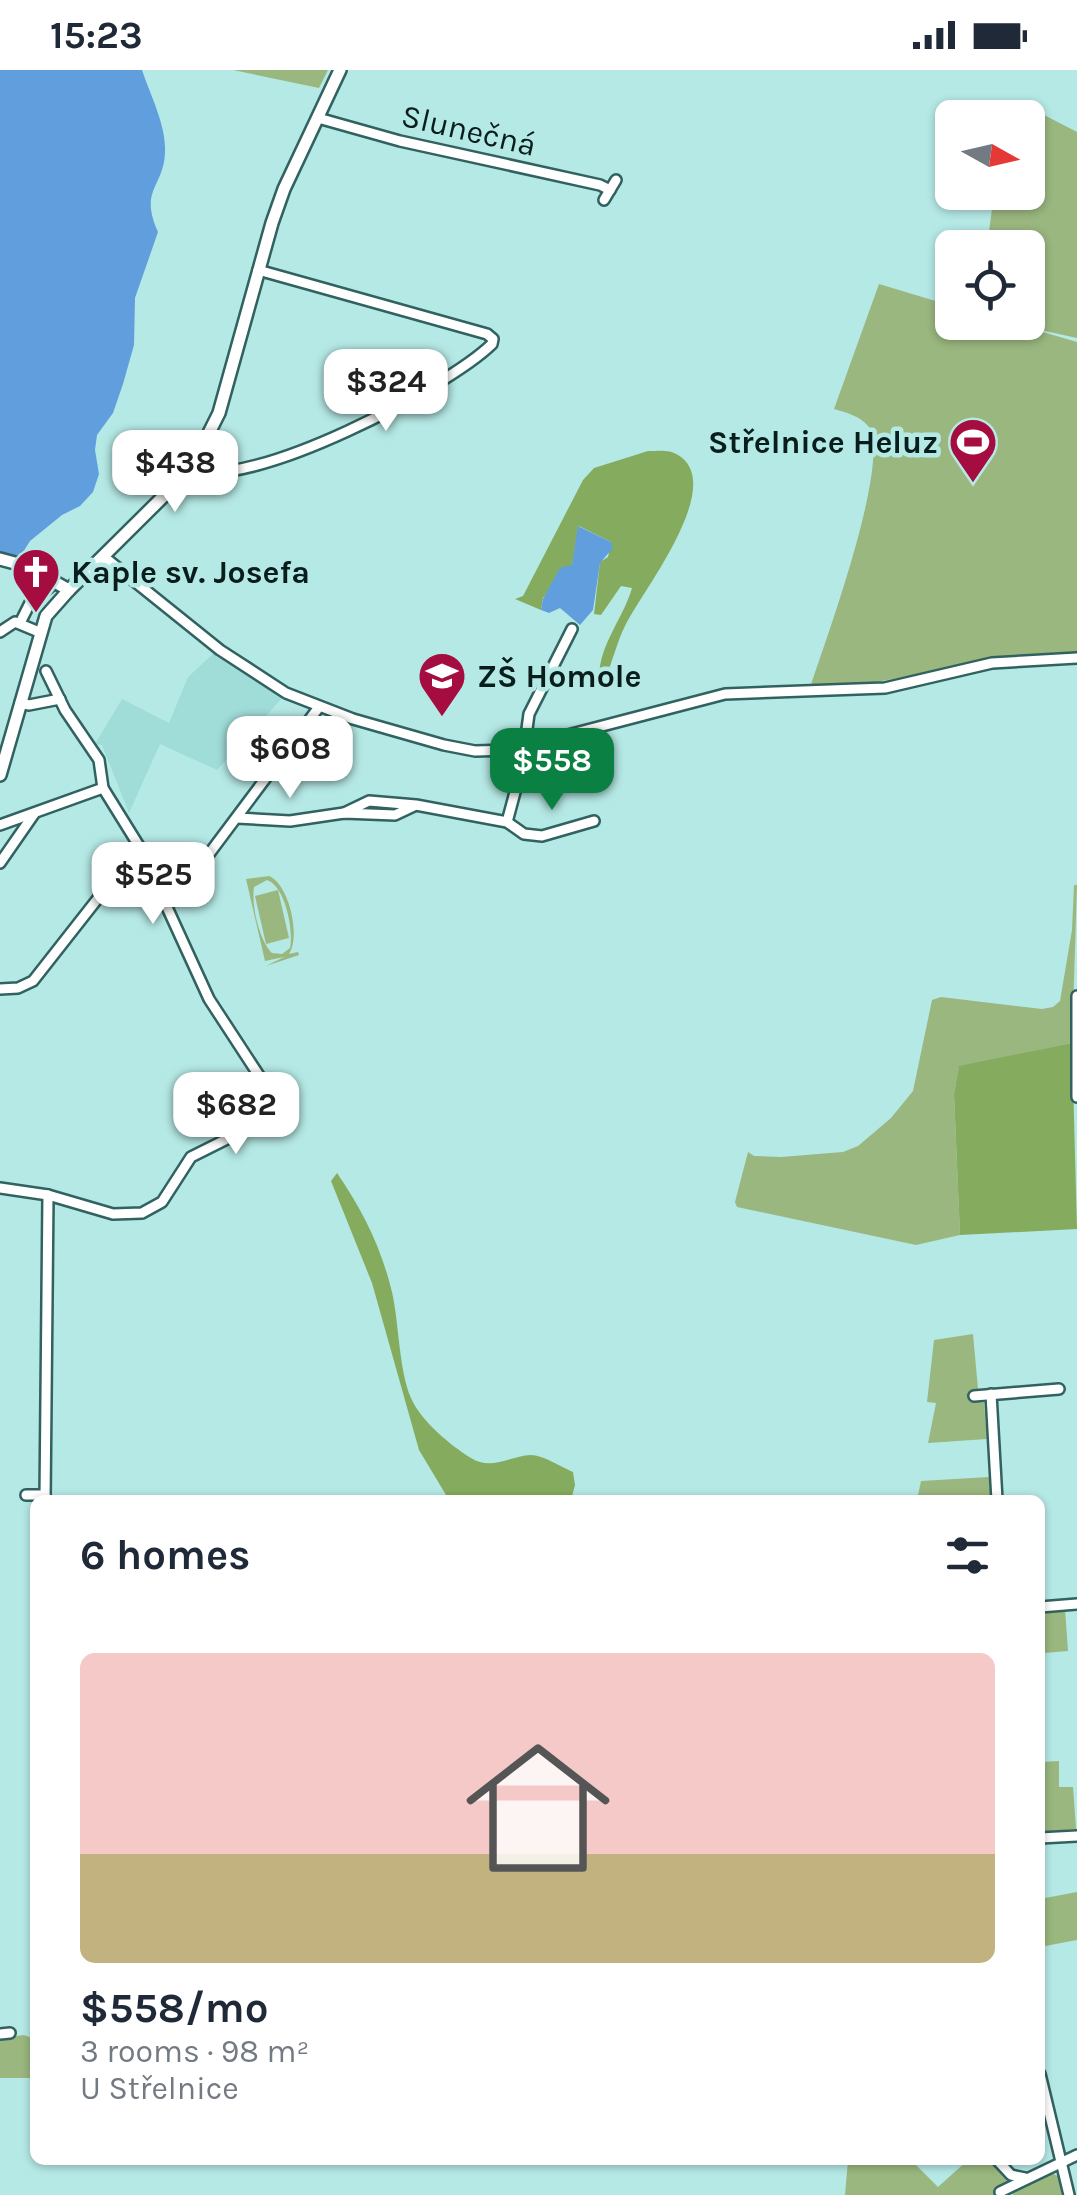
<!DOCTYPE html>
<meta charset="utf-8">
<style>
body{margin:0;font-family:Karla,sans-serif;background:#f6f6f7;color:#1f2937;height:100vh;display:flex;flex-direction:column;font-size:38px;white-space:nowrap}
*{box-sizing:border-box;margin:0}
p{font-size:32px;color:#747a83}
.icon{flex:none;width:55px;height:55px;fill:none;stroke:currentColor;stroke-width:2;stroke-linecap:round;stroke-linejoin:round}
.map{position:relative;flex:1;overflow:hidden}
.side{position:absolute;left:30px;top:1425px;width:1015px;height:670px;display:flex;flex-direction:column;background:#fff;border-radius:15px;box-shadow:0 2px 8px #0004}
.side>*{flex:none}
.needle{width:65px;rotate:98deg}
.controls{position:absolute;left:935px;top:30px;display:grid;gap:20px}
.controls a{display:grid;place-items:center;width:110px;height:110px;border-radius:15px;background:#fff;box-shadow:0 2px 8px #0004;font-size:50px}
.price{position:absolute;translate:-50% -85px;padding:0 22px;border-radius:20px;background:#fff;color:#222;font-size:32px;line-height:65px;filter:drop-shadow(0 2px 5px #0008)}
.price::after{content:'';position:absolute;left:50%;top:60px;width:30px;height:22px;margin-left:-15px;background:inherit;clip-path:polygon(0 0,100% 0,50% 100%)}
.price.selected{background:#0b8043;color:#fff}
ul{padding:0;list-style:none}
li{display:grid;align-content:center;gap:20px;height:530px;padding:0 50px}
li+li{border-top:2px solid #e0e1e3}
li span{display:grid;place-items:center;height:310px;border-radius:15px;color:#555}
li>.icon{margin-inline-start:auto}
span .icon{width:180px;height:180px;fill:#fffc;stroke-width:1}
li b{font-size:42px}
h2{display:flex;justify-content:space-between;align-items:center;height:120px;padding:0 50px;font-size:42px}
.status{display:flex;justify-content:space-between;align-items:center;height:70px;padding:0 50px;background:#fff;direction:ltr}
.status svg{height:28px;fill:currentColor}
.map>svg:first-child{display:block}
.built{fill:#a0dcd8}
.green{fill:#9ab77f;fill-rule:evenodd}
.forest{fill:#85ac5e}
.water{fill:#619ede}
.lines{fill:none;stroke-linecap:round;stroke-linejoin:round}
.minor-casing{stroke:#31625f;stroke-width:14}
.tertiary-casing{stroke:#31625f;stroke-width:16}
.minor{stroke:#fff;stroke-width:9}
.tertiary{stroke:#fff;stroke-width:11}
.labels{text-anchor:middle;stroke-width:9;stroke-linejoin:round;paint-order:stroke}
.street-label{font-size:32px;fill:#091e1c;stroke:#b5e9e5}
.poi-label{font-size:32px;font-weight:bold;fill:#091e1c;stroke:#b5e9e5;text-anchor:start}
</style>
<div class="status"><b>15:23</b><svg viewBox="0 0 49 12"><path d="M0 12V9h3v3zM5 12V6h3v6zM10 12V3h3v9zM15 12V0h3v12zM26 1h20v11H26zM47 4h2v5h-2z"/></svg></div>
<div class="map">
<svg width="1077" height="2125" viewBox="0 0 1077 2125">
<rect width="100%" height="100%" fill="#b5e9e5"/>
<polygon class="built" points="215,582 283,627 217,700 160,674 129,743 102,675 95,674 122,629 169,653 188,607"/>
<g class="green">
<polygon points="233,0 328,0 319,18"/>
<path d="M1017 31 1077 62V268L1022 256 1077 272V584C1037 586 998 588 959 595 909 605 863 619 811 615 825 572 893 388 868 356 860 346 845 342 834 339L879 214 952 236V252H1028V178L987 177 994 123 1028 122V48L1012 47Z"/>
<path d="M269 806C289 814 301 866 289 884L298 882 299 885 266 896 284 887 265 891 246 809ZM267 810C285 816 294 860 290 878L282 884 272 883C259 870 251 834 254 817Z"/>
<polygon points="1074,815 1077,815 1072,973 959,997 954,1024 960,1165 916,1175 737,1137 735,1132 748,1082 754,1086 781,1087 843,1082 858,1076 891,1048 913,1021 932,930 941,927 1042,939 1053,937 1060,931 1072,860"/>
<polygon points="278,820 289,868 266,874 255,826"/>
<polygon points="973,1264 978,1319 970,1321 968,1325 970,1331 984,1333 987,1369 928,1373 936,1333 927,1332 934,1270"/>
<polygon points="989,1407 991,1430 917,1430 921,1411"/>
<polygon points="1065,1539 1068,1581 1044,1583 1041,1541"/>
<polygon points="1059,1691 1059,1717 1073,1717 1076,1759 1040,1762 1040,1692"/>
<polygon points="1077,1822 1077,1870 1040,1877 1040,1829"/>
<polygon points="24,1965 32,1968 35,2008 0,2008 0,1968"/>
<polygon points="848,2090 916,2090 914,2093 938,2117 968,2090 988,2090 1007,2111 996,2118 1000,2125 845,2125"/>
<polygon points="1051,2103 1058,2106 1062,2125 1013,2125 1012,2121"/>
</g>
<g class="forest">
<path d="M648 381C658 381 669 379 678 385 728 415 640 524 625 556 617 572 613 590 606 607H599C600 573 623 549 632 518L621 516 601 545 594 544 600 492 608 487 611 472 579 456 572 496 543 528 541 540 515 529 523 526 583 410 594 398Z"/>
<polygon points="1072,973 1077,1159 960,1165 954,1024 959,996"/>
<path d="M337 1103C363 1141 381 1177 392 1222 399 1253 399 1301 411 1328 421 1351 450 1375 471 1388 491 1401 510 1386 531 1385 543 1385 561 1397 573 1402L575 1415 571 1430H449L419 1380 372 1213 331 1111Z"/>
</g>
<g class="water">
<path d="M0 0H142C150 24 165 53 165 78 166 117 138 118 158 162L135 228 134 275 123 314 113 343 97 365 95 380 99 404 93 422 80 436 62 445 30 471 20 487 0 483Z"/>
<polygon points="578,456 611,472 613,478 600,493 593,540 580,555 560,538 549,543 541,540 543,529 560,498 572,495"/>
</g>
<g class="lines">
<g class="minor-casing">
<g id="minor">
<polyline points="318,48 400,71 600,115 610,120"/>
<polyline points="604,130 616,110"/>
<path d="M191 399C250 422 448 317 492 274L493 269 487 264 258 200"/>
<polyline points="103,486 220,580 286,623 353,649 444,675 475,681 510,680 725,624 885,618 992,593 1077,588"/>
<polyline points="20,553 30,533 56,512"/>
<polyline points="0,562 15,552 39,562"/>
<polyline points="20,633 29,635 60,629"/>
<polyline points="344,743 369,731 416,735 507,752 524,764 542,766 594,751"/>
<polyline points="237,748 290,751 344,743 395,745 414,736"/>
<polyline points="507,752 522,696 529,644 572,559"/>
<polyline points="0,755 103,718"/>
<polyline points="0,793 34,744"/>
<polyline points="156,818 186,810 194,804 319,637"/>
<polyline points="0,919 18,918 33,911 139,776"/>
<polyline points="1077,926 1077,1027"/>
<polyline points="0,1118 48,1125 113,1144 142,1143 162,1132 191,1087 273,1046 275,1030 209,929 139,776 103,718 99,690 65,640 46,601"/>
<polyline points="991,1324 997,1430"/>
<polyline points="974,1326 1059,1319"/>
<polyline points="26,1425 45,1425"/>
<polyline points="45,1430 48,1125"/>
<polyline points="1040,1537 1077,1534"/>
<polyline points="1040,1768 1077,1766"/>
<polyline points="0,1964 10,1963"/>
<polyline points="1040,2004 1069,2125"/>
<polyline points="997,2090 1011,2105 1025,2108"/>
<polyline points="1000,2122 1077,2085"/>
</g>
</g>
<g class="tertiary-casing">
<g id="tertiary">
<polyline points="0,489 26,496 69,520"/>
<polyline points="0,705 46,546 69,520 191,399 219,343 272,153 284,119 340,0"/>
</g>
</g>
<use href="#minor" class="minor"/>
<use href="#tertiary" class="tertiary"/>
</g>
<defs>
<g id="stadium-pin" transform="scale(2.5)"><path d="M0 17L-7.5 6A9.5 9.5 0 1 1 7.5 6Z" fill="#a50d41" stroke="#b5e9e5"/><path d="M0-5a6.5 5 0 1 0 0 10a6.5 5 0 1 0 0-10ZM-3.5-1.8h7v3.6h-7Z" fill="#fff"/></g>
<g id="church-pin" transform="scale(2.5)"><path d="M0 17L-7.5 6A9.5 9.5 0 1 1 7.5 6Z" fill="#a50d41" stroke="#b5e9e5"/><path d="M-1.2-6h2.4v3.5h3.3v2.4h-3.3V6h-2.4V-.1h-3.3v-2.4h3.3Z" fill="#fff"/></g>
<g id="school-pin" transform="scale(2.5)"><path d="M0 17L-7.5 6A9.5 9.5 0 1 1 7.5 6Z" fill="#a50d41" stroke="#b5e9e5"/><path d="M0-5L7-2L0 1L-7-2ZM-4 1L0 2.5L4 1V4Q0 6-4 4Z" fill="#fff"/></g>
</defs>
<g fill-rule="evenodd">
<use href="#stadium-pin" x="973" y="372"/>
<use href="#church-pin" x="36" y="502"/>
<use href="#school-pin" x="442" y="606"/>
</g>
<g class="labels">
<g class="street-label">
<text transform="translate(469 60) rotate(13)" y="11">Slunečná</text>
</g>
<g class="poi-label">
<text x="938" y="383" text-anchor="end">Střelnice Heluz</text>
<text x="71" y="513">Kaple sv. Josefa</text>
<text x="477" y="617">ZŠ Homole</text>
</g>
</g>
</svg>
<div class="controls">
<a><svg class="needle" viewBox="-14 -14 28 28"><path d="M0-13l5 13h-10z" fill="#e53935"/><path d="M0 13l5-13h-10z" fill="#747a83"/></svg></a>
<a><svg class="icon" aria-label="locate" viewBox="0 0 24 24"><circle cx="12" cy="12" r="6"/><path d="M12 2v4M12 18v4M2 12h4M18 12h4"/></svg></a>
</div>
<b class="price" style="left:386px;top:364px">$324</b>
<b class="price" style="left:175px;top:445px">$438</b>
<b class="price" style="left:290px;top:731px">$608</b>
<b class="price selected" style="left:552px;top:743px">$558</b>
<b class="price" style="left:153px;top:857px">$525</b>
<b class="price" style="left:236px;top:1087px">$682</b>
<section class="side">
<h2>6 homes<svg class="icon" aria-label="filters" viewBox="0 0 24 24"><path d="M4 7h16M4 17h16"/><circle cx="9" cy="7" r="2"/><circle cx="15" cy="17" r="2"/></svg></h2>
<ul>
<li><span style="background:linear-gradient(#f6c9c9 65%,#c2b280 0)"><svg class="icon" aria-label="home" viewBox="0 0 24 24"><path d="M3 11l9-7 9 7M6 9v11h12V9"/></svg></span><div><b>$558/mo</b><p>3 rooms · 98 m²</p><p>U Střelnice</p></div></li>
</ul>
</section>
</div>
